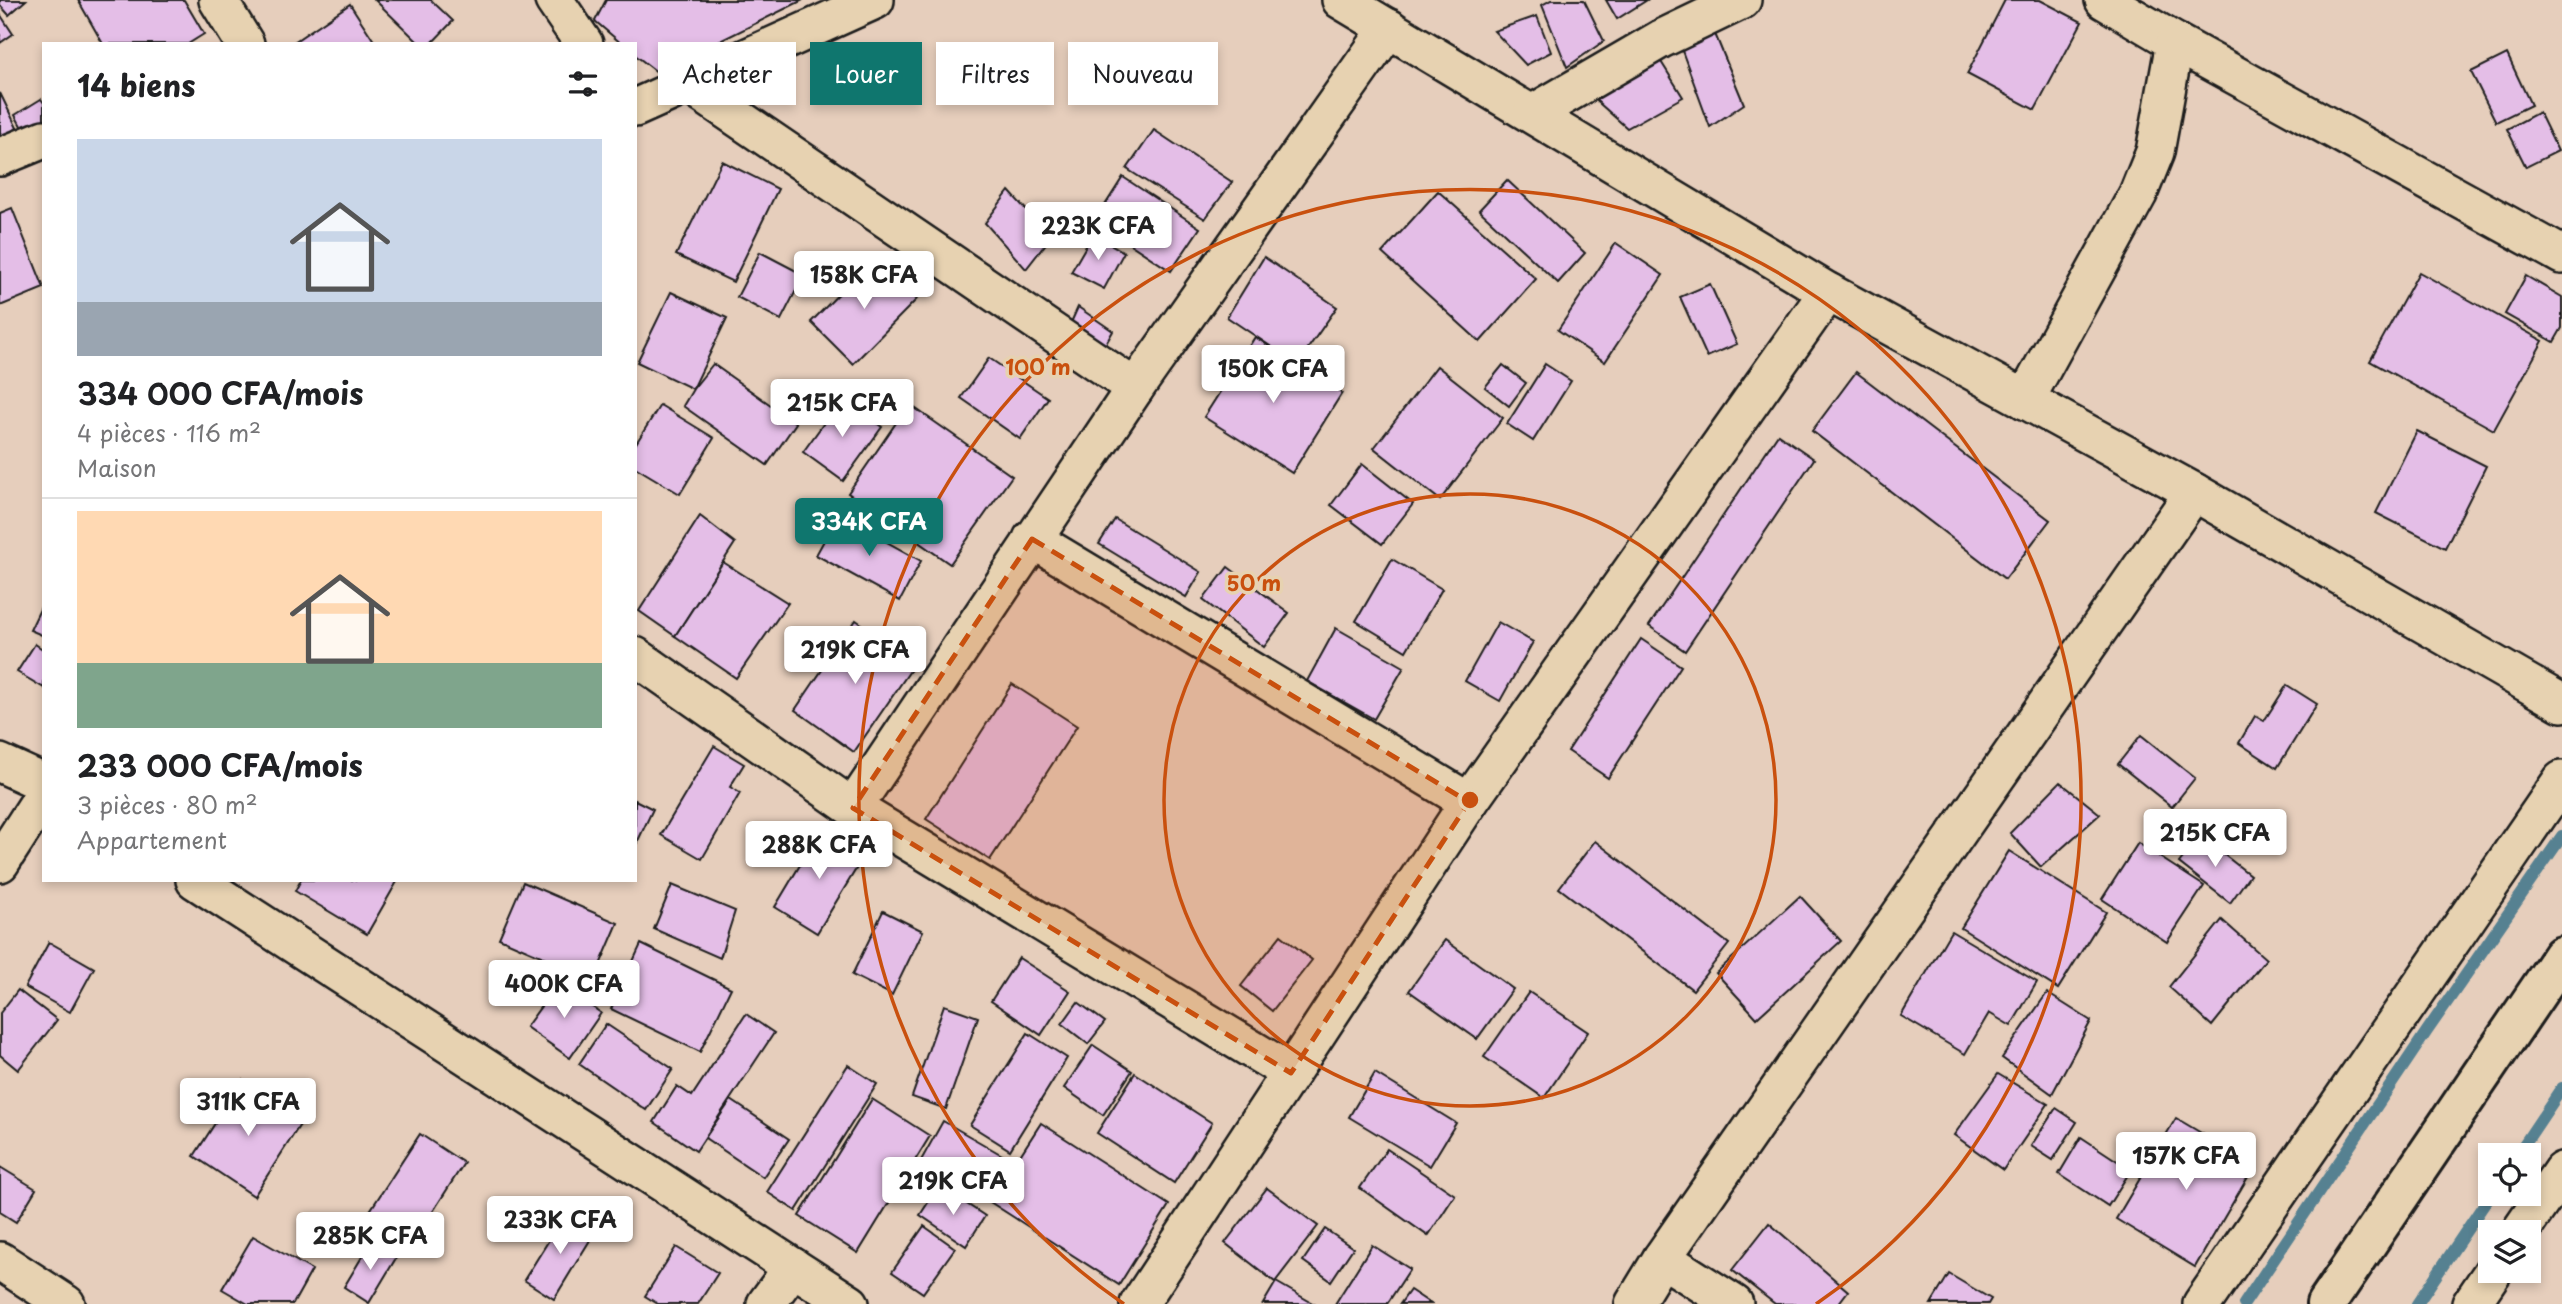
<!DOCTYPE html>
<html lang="fr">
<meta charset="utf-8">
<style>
body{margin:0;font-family:"Playpen Sans",sans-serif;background:#f2f2f2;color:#202124;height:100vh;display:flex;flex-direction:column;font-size:26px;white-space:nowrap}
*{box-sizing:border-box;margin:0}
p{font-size:23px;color:#757577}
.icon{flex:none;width:38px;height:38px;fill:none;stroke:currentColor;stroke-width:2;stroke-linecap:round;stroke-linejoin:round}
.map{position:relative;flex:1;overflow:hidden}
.sheet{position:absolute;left:42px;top:42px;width:595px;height:840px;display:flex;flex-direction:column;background:#fff;border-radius:0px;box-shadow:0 4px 10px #0003}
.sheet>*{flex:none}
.hud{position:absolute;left:658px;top:42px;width:665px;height:63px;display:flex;gap:14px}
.tools{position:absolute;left:2478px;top:1143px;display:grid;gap:14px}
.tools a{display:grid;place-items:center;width:63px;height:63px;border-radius:0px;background:#fff;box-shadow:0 4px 10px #0003;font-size:35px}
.price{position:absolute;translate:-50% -60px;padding:0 16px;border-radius:7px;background:#fff;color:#222;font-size:23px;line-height:46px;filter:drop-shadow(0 2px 4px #0008)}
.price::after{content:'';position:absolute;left:50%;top:42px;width:21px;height:16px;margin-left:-10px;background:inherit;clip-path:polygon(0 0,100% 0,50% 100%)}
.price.active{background:#0f766e;color:#fff}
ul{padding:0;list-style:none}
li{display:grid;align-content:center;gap:14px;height:371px;padding:0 35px}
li+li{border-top:2px solid #e0e0e0}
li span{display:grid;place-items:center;height:217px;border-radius:0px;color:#555}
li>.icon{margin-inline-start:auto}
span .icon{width:126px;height:126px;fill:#fffc;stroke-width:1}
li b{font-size:30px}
h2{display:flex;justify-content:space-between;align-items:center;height:84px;padding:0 35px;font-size:30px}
.tag{padding:0 24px;border-radius:0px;background:#fff;box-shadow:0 4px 10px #0003;font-size:24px;line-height:63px}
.tag.active{background:#0f766e;color:#fff}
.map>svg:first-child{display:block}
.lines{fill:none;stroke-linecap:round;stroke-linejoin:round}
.stream{stroke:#578191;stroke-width:12}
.building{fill:#e4bee7;stroke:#1c1c1c;stroke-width:2}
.minor-casing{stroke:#1c1c1c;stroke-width:42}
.trunk-casing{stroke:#1c1c1c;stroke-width:44}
.minor{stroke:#e7d2b1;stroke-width:37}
.trunk{stroke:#e7d2b1;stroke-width:38}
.marked{fill:#c9500e;fill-opacity:0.2;stroke:#c9500e;stroke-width:5;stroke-dasharray:14 9;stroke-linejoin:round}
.ring{fill:none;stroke:#c9500e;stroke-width:3.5}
.centre{fill:#c9500e;stroke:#e7d2b1;stroke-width:3.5}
.ring-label{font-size:21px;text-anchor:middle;font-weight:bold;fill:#c9500e;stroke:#e7d2b1;stroke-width:7;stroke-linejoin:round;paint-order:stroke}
</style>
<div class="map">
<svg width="2562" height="1304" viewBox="0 0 2562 1304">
<rect width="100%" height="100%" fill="#e6cebc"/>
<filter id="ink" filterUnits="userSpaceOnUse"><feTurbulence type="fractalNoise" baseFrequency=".0143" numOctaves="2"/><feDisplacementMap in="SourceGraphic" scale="14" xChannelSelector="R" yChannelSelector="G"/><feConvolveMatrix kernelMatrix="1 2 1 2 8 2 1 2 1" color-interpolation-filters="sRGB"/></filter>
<g filter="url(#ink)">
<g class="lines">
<g class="stream">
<polyline points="2517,1155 2562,1088"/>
<polyline points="2244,1304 2427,1031 2562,836"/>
<polyline points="2417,1304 2491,1194"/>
</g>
</g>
<g class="building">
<polygon points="0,0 26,0 9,15 0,5"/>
<polygon points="78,0 184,0 204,34 188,44 103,44"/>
<polygon points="375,0 431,0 453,21 431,44 420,44"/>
<polygon points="606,0 803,0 657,72 635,55 635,44 622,44 595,21"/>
<polygon points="1551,0 1584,0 1604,41 1567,67 1542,5"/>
<polygon points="1606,0 1647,0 1617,19"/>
<polygon points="2005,0 2040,0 2082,22 2035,110 1967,74"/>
<polygon points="350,4 376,44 291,44"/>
<polygon points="0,14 13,34 0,43"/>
<polygon points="1537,16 1551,52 1526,65 1494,31"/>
<polygon points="1713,29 1744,104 1710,127 1681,48"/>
<polygon points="1655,52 1683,97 1627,128 1590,95"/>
<polygon points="2507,54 2531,105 2496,122 2471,72"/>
<polygon points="0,93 20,134 0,144"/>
<polygon points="41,99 44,103 44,125 26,135 15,115"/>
<polygon points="2539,112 2558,151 2526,167 2507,129"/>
<polygon points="1154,130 1232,182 1205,219 1127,169"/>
<polygon points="722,161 778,189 733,282 676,255"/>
<polygon points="1123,177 1200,228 1171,271 1095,221"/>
<polygon points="1507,180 1585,253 1558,283 1479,210"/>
<polygon points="1009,191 1051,237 1026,269 985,223"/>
<polygon points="1438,191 1536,279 1480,342 1382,253"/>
<polygon points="12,208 44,288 0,306 0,213"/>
<polygon points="1093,234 1124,252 1104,289 1071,272"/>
<polygon points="1616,243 1663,275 1605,362 1558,330"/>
<polygon points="760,252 804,275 781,320 737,297"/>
<polygon points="1264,257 1337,307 1297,364 1227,317"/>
<polygon points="874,258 917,299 853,364 811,322"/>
<polygon points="2419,272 2543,341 2494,430 2370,361"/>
<polygon points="2526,276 2562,297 2562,328 2554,342 2505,314"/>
<polygon points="1710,284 1737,344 1707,357 1680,297"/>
<polygon points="671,292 727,318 693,389 637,362"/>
<polygon points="1078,307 1113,331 1103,349 1069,327"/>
<polygon points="1255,337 1342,393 1292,473 1204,417"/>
<polygon points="989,358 1048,398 1020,439 961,398"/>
<polygon points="713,364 796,423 767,465 683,406 693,389"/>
<polygon points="1545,364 1571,381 1533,441 1507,424"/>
<polygon points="1503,365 1526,383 1509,406 1485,387"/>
<polygon points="1437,366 1503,418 1440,500 1374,448"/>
<polygon points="1856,372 2050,520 2005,579 1812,431"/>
<polygon points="842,398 882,427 843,481 803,452"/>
<polygon points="909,404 1012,476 950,564 848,493"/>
<polygon points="660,405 714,438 680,494 635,467 635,445"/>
<polygon points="2417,431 2486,466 2445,548 2376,513"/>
<polygon points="1778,434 1814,459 1685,651 1649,626"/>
<polygon points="1362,464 1413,504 1382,544 1331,505"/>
<polygon points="838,515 921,561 900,601 816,555"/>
<polygon points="700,516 735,543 675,636 639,611"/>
<polygon points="1115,519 1201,572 1186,597 1099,544"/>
<polygon points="1392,559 1442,589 1406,651 1356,621"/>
<polygon points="723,562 788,603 736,678 675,636"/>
<polygon points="1228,567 1289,613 1264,647 1203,600"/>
<polygon points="44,601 44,636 30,630"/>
<polygon points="856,620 916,662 854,752 795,710"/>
<polygon points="1498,622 1533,642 1500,701 1465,681"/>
<polygon points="1336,628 1404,667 1374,719 1307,681"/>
<polygon points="1641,639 1681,666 1608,778 1568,751"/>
<polygon points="35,644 44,650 44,688 17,672"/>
<polygon points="1012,684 1077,726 990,860 926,819"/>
<polygon points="2287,685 2317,704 2277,768 2239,743 2255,716 2264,721"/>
<polygon points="2141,735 2195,778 2172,807 2118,764"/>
<polygon points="714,746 744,764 730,787 740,793 702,859 661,835"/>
<polygon points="2060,782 2100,814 2041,867 2010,833"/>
<polygon points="635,800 653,809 635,847"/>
<polygon points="821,830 864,856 817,933 775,907"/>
<polygon points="2200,836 2250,875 2230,903 2179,863"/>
<polygon points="1595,841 1729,944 1693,990 1559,888"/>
<polygon points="2138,843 2204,886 2167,942 2102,899"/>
<polygon points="2009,851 2106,912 2058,989 1961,928"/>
<polygon points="301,880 398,880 367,934 295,891"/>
<polygon points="523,882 618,923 594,979 499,938"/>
<polygon points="672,885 735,911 720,958 654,929"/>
<polygon points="1800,896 1841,941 1757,1018 1716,973"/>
<polygon points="883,911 923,931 892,995 852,975"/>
<polygon points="2222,920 2266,959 2212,1026 2169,987"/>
<polygon points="1951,931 2037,982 2011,1026 1989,1013 1965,1054 1901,1016"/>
<polygon points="1281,935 1312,960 1272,1011 1241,986"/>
<polygon points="1445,940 1513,989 1477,1039 1409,991"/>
<polygon points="49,942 94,968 70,1012 25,987"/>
<polygon points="641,944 731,988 700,1052 611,1009"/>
<polygon points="1019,958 1070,991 1041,1035 991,1001"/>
<polygon points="558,983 601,1013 570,1058 526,1027"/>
<polygon points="18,990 57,1020 18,1070 0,1055 0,1013"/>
<polygon points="1529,992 1588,1032 1544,1098 1484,1057"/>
<polygon points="2047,993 2091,1021 2052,1094 2002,1058"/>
<polygon points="1078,1002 1105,1022 1088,1044 1062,1024"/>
<polygon points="944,1005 978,1017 946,1109 912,1097"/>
<polygon points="746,1014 774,1033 696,1151 654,1122 677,1086 692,1096"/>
<polygon points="606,1024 673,1069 646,1110 579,1064"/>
<polygon points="1028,1033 1067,1058 1010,1150 970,1125"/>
<polygon points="1093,1045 1132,1071 1103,1115 1064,1088"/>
<polygon points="848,1065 877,1084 796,1211 767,1192"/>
<polygon points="1135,1073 1212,1123 1174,1183 1097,1133"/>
<polygon points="1375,1073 1456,1123 1430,1166 1349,1117"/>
<polygon points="1998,1074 2048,1104 2003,1170 1954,1135"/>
<polygon points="243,1080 303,1120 254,1196 194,1156"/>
<polygon points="872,1099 930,1136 858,1253 799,1216"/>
<polygon points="731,1100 789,1139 763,1177 705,1138"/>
<polygon points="2056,1108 2077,1122 2053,1160 2031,1146"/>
<polygon points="2176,1118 2255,1165 2195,1267 2116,1219"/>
<polygon points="943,1121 1009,1159 984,1201 919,1164"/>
<polygon points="1041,1123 1169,1205 1119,1285 990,1202"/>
<polygon points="420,1134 464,1163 407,1252 362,1223"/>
<polygon points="2081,1137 2131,1170 2108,1206 2059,1174"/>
<polygon points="1387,1149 1455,1195 1428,1236 1360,1188"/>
<polygon points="0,1167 36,1189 16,1222 0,1212"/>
<polygon points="1267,1188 1318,1226 1275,1282 1225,1243"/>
<polygon points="935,1192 949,1202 953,1195 985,1216 966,1246 920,1215"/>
<polygon points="566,1213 595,1232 554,1299 524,1280"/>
<polygon points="1769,1223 1848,1291 1838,1304 1775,1304 1732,1270"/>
<polygon points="924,1226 955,1248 923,1293 892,1272"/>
<polygon points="1325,1229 1353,1248 1331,1281 1303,1261"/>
<polygon points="253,1236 312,1270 293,1304 248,1304 222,1289"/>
<polygon points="371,1242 396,1258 369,1303 344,1287"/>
<polygon points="1372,1245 1410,1269 1387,1304 1335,1304"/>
<polygon points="676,1247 718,1273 698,1304 658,1304 645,1296"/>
<polygon points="1949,1274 1991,1299 1988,1304 1931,1304"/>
<polygon points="1276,1282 1314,1304 1263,1304"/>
<polygon points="1410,1290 1431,1304 1400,1304"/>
</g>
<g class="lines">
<g class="minor-casing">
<g id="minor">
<polyline points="218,0 245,44"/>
<polyline points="554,0 584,44"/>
<polyline points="1341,0 1828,292 2194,492 2562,703"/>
<polyline points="2104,0 2175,42 2562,255"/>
<polyline points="688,84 1135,388"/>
<polyline points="635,108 875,0"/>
<polyline points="1532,114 1661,39 1742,0"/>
<polyline points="0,157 44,139"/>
<polyline points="2025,400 2138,194 2155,152 2175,42"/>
<polyline points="1032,539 1469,802"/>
<polyline points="635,656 853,808 1291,1073"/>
<polyline points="0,763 44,783"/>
<polyline points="853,808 1135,388 1389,28"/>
<polyline points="0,863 44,795"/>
<polyline points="195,880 850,1304"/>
<polyline points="2520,1232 2562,1171"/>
<polyline points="1662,1258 1734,1304"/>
<polyline points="0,1261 66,1304"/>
<polyline points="766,1304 793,1267"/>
<polyline points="1139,1304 1469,802 1828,292"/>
<polyline points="1634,1304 1662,1258 2194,492"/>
<polyline points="2202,1304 2562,780"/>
<polyline points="2471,1304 2494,1270"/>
</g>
</g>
<g class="trunk-casing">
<polyline id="trunk" points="2326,1304 2562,956"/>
</g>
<use href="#minor" class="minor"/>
<use href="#trunk" class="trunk"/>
</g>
</g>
<path class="marked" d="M1032 539 1469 802 1291 1073 853 808Z"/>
<g class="ring">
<circle cx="1470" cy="800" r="306"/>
<path d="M1124 1304A611 611 0 1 1 1816 1304"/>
</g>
<circle cx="1470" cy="800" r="10" class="centre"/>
<g class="ring-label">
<text x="1038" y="375">100 m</text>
<text x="1254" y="591">50 m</text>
</g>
</svg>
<div class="tools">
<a><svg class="icon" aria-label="locate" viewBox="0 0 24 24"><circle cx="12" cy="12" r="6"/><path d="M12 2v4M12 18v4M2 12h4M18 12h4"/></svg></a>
<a><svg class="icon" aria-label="layers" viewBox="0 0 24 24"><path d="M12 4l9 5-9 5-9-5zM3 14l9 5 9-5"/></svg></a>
</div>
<b class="price" style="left:1098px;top:262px">223K CFA</b>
<b class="price" style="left:864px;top:311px">158K CFA</b>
<b class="price" style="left:1273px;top:405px">150K CFA</b>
<b class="price" style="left:842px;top:439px">215K CFA</b>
<b class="price active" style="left:869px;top:558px">334K CFA</b>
<b class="price" style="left:855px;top:686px">219K CFA</b>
<b class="price" style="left:2215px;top:869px">215K CFA</b>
<b class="price" style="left:819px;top:881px">288K CFA</b>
<b class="price" style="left:564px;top:1020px">400K CFA</b>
<b class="price" style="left:248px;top:1138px">311K CFA</b>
<b class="price" style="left:2186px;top:1192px">157K CFA</b>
<b class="price" style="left:953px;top:1217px">219K CFA</b>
<b class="price" style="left:560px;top:1256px">233K CFA</b>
<b class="price" style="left:370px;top:1272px">285K CFA</b>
<div class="hud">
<a class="tag">Acheter</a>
<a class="tag active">Louer</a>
<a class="tag">Filtres</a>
<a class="tag">Nouveau</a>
</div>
<section class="sheet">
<h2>14 biens<svg class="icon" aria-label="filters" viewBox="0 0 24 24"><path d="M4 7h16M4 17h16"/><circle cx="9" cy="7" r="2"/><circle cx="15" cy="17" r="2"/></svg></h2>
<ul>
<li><span style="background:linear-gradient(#c9d6e8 75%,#9aa5b1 0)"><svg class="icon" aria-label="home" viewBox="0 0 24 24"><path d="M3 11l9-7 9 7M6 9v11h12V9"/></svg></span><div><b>334 000 CFA/mois</b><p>4 pièces · 116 m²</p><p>Maison</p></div></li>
<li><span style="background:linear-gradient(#ffd9b3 70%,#7fa58c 0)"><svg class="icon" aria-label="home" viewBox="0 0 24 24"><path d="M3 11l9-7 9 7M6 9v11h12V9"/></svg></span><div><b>233 000 CFA/mois</b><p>3 pièces · 80 m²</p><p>Appartement</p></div></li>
</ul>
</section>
</div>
